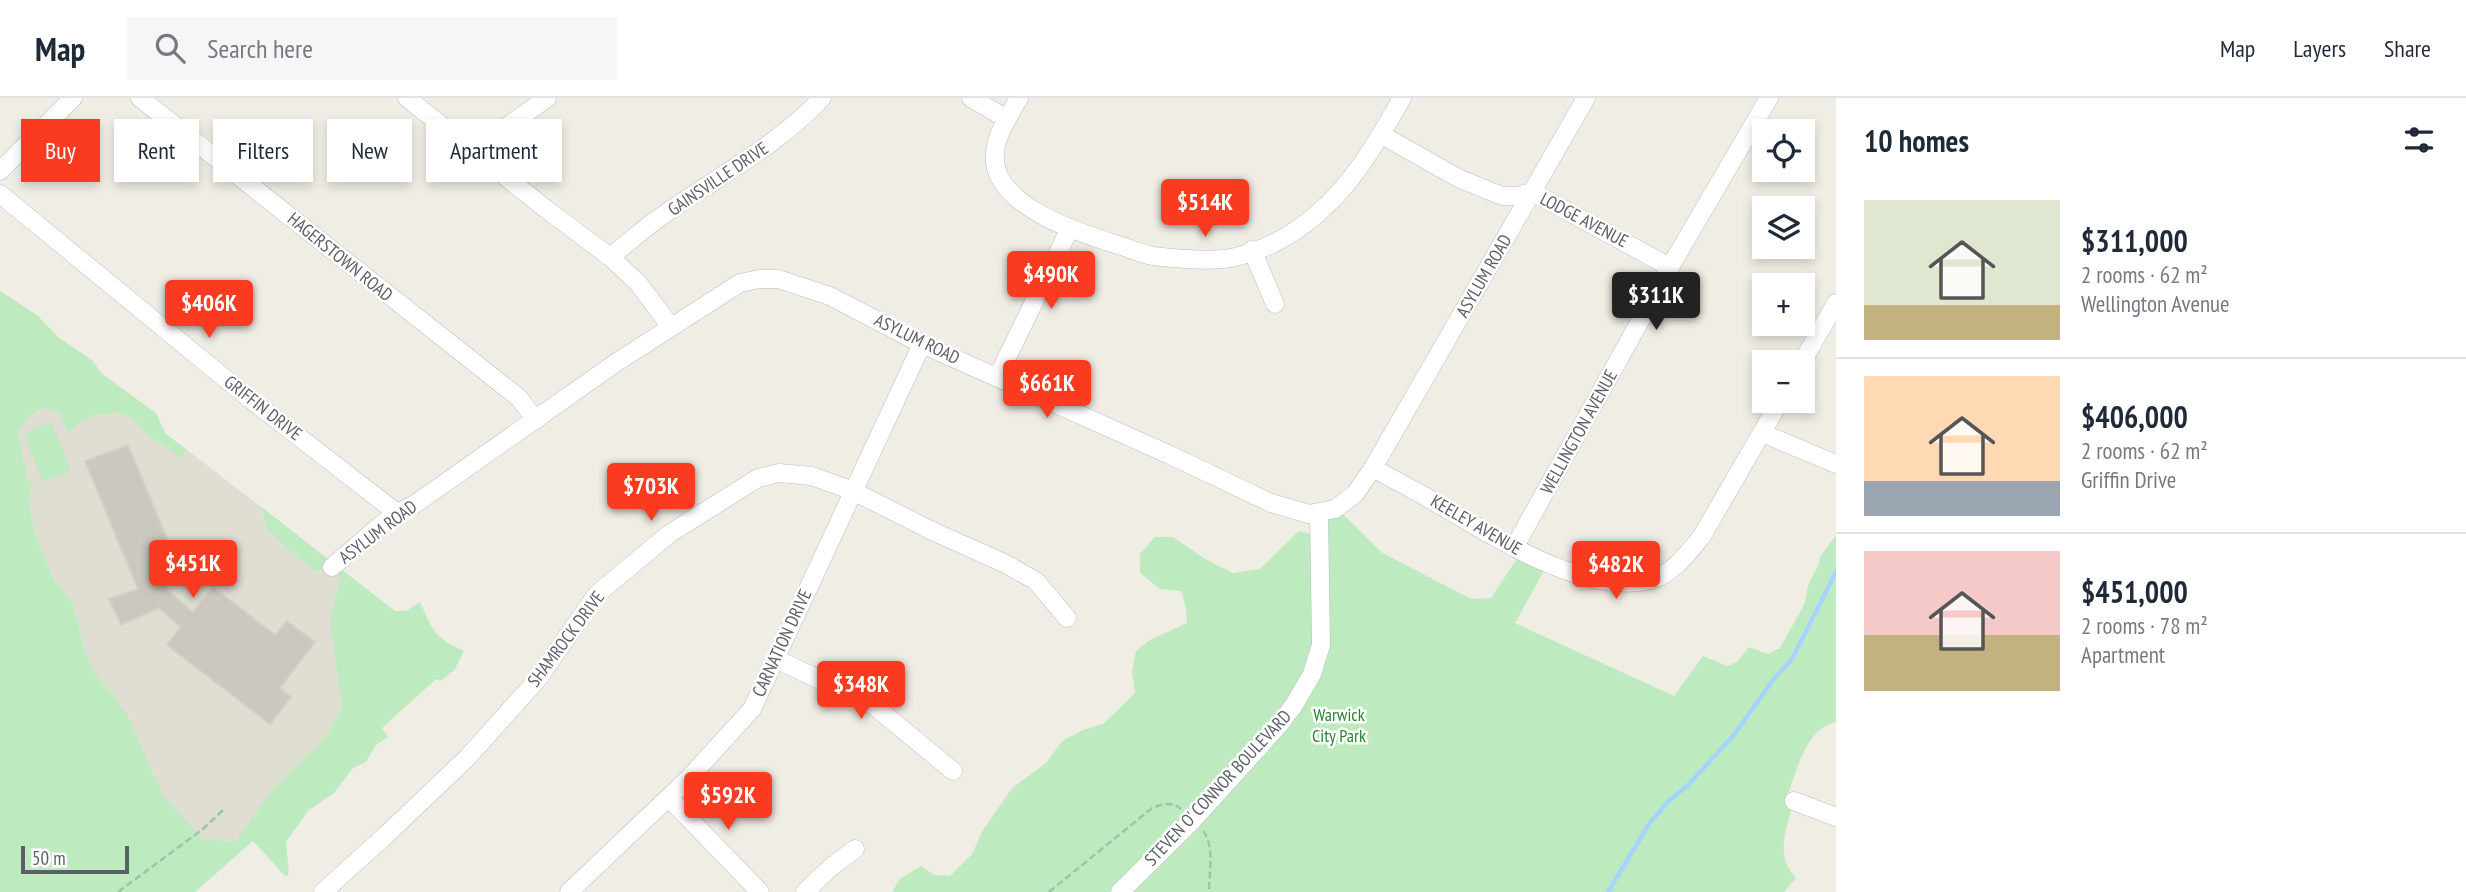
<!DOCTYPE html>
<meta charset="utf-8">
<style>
body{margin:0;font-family:"PT Sans Narrow",sans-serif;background:#f6f6f7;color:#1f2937;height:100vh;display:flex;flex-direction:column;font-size:26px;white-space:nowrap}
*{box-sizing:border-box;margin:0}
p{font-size:23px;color:#747a83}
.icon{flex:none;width:38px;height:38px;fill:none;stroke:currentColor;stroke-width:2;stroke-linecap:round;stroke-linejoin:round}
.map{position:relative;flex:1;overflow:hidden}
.details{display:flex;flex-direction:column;background:#fff;width:630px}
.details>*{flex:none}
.top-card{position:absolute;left:21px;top:21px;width:665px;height:63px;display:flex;gap:14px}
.controls{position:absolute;left:1752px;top:21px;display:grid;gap:14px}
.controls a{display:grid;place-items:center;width:63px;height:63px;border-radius:0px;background:#fff;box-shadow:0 4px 10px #0003;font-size:35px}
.scale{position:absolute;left:21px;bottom:18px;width:108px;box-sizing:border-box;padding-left:7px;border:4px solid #5c6066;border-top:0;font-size:19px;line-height:24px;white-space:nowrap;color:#5c6066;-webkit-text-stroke:5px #fff;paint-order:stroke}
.price{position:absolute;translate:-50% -60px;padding:0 16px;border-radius:7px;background:#fa3b20;color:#fff;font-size:23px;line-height:46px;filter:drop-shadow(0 2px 4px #0008)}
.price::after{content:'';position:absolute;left:50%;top:42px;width:21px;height:16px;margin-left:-10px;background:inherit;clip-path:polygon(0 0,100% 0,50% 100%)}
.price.current{background:#222;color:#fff}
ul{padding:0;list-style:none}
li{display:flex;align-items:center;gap:21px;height:175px;padding:0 28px}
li+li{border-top:2px solid #e0e1e3}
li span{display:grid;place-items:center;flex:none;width:196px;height:140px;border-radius:0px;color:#555}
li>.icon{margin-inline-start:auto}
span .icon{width:84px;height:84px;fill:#fffc;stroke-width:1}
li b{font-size:30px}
h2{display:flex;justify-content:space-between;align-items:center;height:84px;padding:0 28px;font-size:30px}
.tag{padding:0 24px;border-radius:0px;background:#fff;box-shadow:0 4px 10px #0003;font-size:24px;line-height:63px}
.tag.current{background:#fa3b20;color:#fff}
header{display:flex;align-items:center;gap:42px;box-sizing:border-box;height:98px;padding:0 35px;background:#fff;border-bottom:2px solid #e0e1e3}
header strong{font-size:33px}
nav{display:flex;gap:38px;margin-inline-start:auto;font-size:24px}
.search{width:490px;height:63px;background:#f6f6f7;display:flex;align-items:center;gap:18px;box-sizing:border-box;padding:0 24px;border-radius:0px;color:#747a83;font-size:26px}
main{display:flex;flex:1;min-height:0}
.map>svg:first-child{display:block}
.education{fill:#e0ddd3}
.green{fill:#beeac0}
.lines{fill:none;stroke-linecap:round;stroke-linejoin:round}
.stream{stroke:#a5d4ff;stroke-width:4.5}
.building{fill:#cbc8c1;stroke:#d6d0c2;stroke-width:2}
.street-casing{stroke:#b9bcc2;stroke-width:19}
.path{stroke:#95c9a7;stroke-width:2.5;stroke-dasharray:7 3.5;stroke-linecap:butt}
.street{stroke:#fff;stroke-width:18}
.labels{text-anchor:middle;stroke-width:5;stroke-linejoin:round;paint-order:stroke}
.street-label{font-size:18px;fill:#5c6066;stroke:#fff}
.park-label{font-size:18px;fill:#2c8534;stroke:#fff}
</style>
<header>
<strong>Map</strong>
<div class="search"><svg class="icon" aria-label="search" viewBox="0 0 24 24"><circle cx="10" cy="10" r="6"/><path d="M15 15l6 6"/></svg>Search here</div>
<nav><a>Map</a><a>Layers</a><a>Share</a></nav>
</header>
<main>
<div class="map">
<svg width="1836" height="794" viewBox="0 0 1836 794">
<rect width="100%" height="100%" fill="#f0eee4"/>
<polygon class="education" points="45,309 61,317 75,330 79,324 93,318 118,315 133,321 147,337 183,359 186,351 260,408 268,433 300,462 316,473 332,469 340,479 338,494 338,571 342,609 325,640 270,694 236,743 203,741 163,697 128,617 94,573 86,557 73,505 53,480 35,435 28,399 28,382 18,334 30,318"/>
<g class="green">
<path d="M0 193 37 217 58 239 93 263 101 275 156 315 166 336 186 351 183 359H180L147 337 133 321 118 315 93 318 79 324 75 330 67 334 61 317 44 309 30 318 18 334 28 382 33 387 28 399 35 435 53 480 73 505 86 557 94 573 128 617 163 697 203 741 236 743 270 694 325 640 342 609 330 524 340 479 332 469 316 473 300 462 268 433 260 408 395 513H406L420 504C433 532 434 540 464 553L455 571 441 583 436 581 382 630 388 639 376 647 366 664 353 670 334 695 308 713 286 744 289 775 286 779 253 743 195 794H0Z"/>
<polygon points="51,324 71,373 43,384 24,336"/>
<path d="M1339 412 1381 454 1471 501 1491 500 1520 456 1547 467 1515 525 1674 598 1703 558 1727 568 1737 564 1749 549 1768 556 1780 550 1805 505 1808 487 1819 466 1820 459 1836 437V624C1806 630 1796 674 1787 699L1793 706C1786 730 1775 760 1796 780L1784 794H892L900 781 921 768 934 777 950 778 972 756 983 732 1012 690 1046 665 1062 643 1083 632 1103 626 1135 595 1132 574 1136 553 1148 543 1187 525 1186 510 1181 493 1160 491 1140 475V456L1155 439H1173L1205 461 1233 475 1260 471 1299 433 1319 438 1320 417Z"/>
</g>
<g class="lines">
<polyline class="stream" points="1608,794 1649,726 1668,704 1689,686 1733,638 1773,582 1792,561 1836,474"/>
</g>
<polygon class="building" points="128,347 177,465 159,471 168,493 193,514 213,489 275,537 287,523 315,544 280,590 291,599 270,626 167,547 181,529 159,510 121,527 109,501 138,491 85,363"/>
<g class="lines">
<g class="street-casing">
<g id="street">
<polyline points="140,0 519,300 536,322"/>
<polyline points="407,0 546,111 610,159 638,185 671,229"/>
<polyline points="971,0 1007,21"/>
<path d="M1019 0C1008 20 993 39 995 64 1000 110 1080 135 1118 147 1129 150 1141 156 1153 158 1171 160 1206 163 1223 161 1237 160 1266 150 1278 143 1338 111 1370 57 1402 0"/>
<polyline points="1382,37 1458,80 1502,98 1518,98 1532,94 1670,169"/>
<polyline points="473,53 547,0"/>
<polyline points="0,73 73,0"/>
<polyline points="0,96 250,301 397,415"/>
<polyline points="1252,152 1275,206"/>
<path d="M610 159C624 148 638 136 652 125 709 83 773 52 822 0"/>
<polyline points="1802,264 1836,205"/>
<polyline points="998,278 1070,130"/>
<polyline points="1762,335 1836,366"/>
<path d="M1373 370C1396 383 1420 395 1443 409 1497 440 1585 498 1650 482 1672 477 1688 455 1702 438L1780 303"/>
<polyline points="1514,450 1670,169 1769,0"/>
<polyline points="332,469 376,431 397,415 415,406 617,264 740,185 759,181 778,181 830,198 922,246 1170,357 1271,405 1309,416 1335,411 1355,396 1373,370 1586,0"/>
<polyline points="776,561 873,607 953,673"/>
<polyline points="669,700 760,794"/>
<polyline points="1794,703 1836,719"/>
<polyline points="323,794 386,737 467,660 537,582 597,496 669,436 758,380 779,375 812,378 853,393 932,433 1004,465 1036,483 1067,520"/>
<polyline points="569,794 689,680 752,611 922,246"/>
<polyline points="805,794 830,770 855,751"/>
<polyline points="1120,794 1192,723 1279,627 1294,607 1312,576 1321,547 1319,415"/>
</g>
</g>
<g class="path">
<path d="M1203 733C1215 747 1209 776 1209 794"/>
<polyline points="118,794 203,731 223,712"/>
<path d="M1049 794 1152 710C1163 706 1171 703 1181 711"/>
</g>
<use href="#street" class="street"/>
</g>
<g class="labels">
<g class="street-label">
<text transform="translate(718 81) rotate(-34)" y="6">GAINSVILLE DRIVE</text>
<text transform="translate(1584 122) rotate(28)" y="6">LODGE AVENUE</text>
<text transform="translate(340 159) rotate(39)" y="6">HAGERSTOWN ROAD</text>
<text transform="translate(1484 178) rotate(-60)" y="6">ASYLUM ROAD</text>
<text transform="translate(917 241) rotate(26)" y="6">ASYLUM ROAD</text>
<text transform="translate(263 310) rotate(38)" y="6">GRIFFIN DRIVE</text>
<text transform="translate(1579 334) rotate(-61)" y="6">WELLINGTON AVENUE</text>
<text transform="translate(1476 427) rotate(30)" y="6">KEELEY AVENUE</text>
<text transform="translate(378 434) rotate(-37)" y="6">ASYLUM ROAD</text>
<text transform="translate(566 541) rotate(-53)" y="6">SHAMROCK DRIVE</text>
<text transform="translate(782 545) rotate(-65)" y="6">CARNATION DRIVE</text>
<text transform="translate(1218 690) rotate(-47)" y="6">STEVEN O' CONNOR BOULEVARD</text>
</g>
<g class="park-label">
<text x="1339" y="623">Warwick<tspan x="1339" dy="21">City Park</tspan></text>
</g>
</g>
</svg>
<div class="controls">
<a><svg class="icon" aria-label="locate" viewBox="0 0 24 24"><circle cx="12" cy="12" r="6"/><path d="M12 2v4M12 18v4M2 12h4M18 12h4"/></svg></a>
<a><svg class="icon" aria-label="layers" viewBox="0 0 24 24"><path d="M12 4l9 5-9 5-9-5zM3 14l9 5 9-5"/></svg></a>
<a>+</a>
<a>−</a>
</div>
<div class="scale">50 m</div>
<b class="price" style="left:1205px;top:141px">$514K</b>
<b class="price" style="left:1051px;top:213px">$490K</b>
<b class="price current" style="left:1656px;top:234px">$311K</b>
<b class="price" style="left:209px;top:242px">$406K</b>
<b class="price" style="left:1047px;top:322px">$661K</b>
<b class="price" style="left:651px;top:425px">$703K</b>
<b class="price" style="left:193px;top:502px">$451K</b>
<b class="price" style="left:1616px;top:503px">$482K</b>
<b class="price" style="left:861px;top:623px">$348K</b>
<b class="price" style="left:728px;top:734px">$592K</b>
<div class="top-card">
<a class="tag current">Buy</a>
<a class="tag">Rent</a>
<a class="tag">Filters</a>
<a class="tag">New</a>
<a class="tag">Apartment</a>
</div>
</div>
<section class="details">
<h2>10 homes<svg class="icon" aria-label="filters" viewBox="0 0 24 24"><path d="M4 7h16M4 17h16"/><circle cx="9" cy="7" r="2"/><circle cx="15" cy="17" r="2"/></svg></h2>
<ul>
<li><span style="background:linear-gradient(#dfe7d0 75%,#c2b280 0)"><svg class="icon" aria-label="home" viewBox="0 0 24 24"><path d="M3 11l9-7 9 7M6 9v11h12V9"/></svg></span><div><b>$311,000</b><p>2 rooms · 62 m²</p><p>Wellington Avenue</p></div></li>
<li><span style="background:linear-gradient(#ffd9b3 75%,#9aa5b1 0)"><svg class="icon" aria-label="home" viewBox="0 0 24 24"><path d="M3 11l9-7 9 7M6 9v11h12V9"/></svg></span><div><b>$406,000</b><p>2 rooms · 62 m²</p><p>Griffin Drive</p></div></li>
<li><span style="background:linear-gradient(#f6c9c9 60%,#c2b280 0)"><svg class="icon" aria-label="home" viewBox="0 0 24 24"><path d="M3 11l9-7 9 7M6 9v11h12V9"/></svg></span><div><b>$451,000</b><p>2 rooms · 78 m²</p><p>Apartment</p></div></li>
</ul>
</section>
</main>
